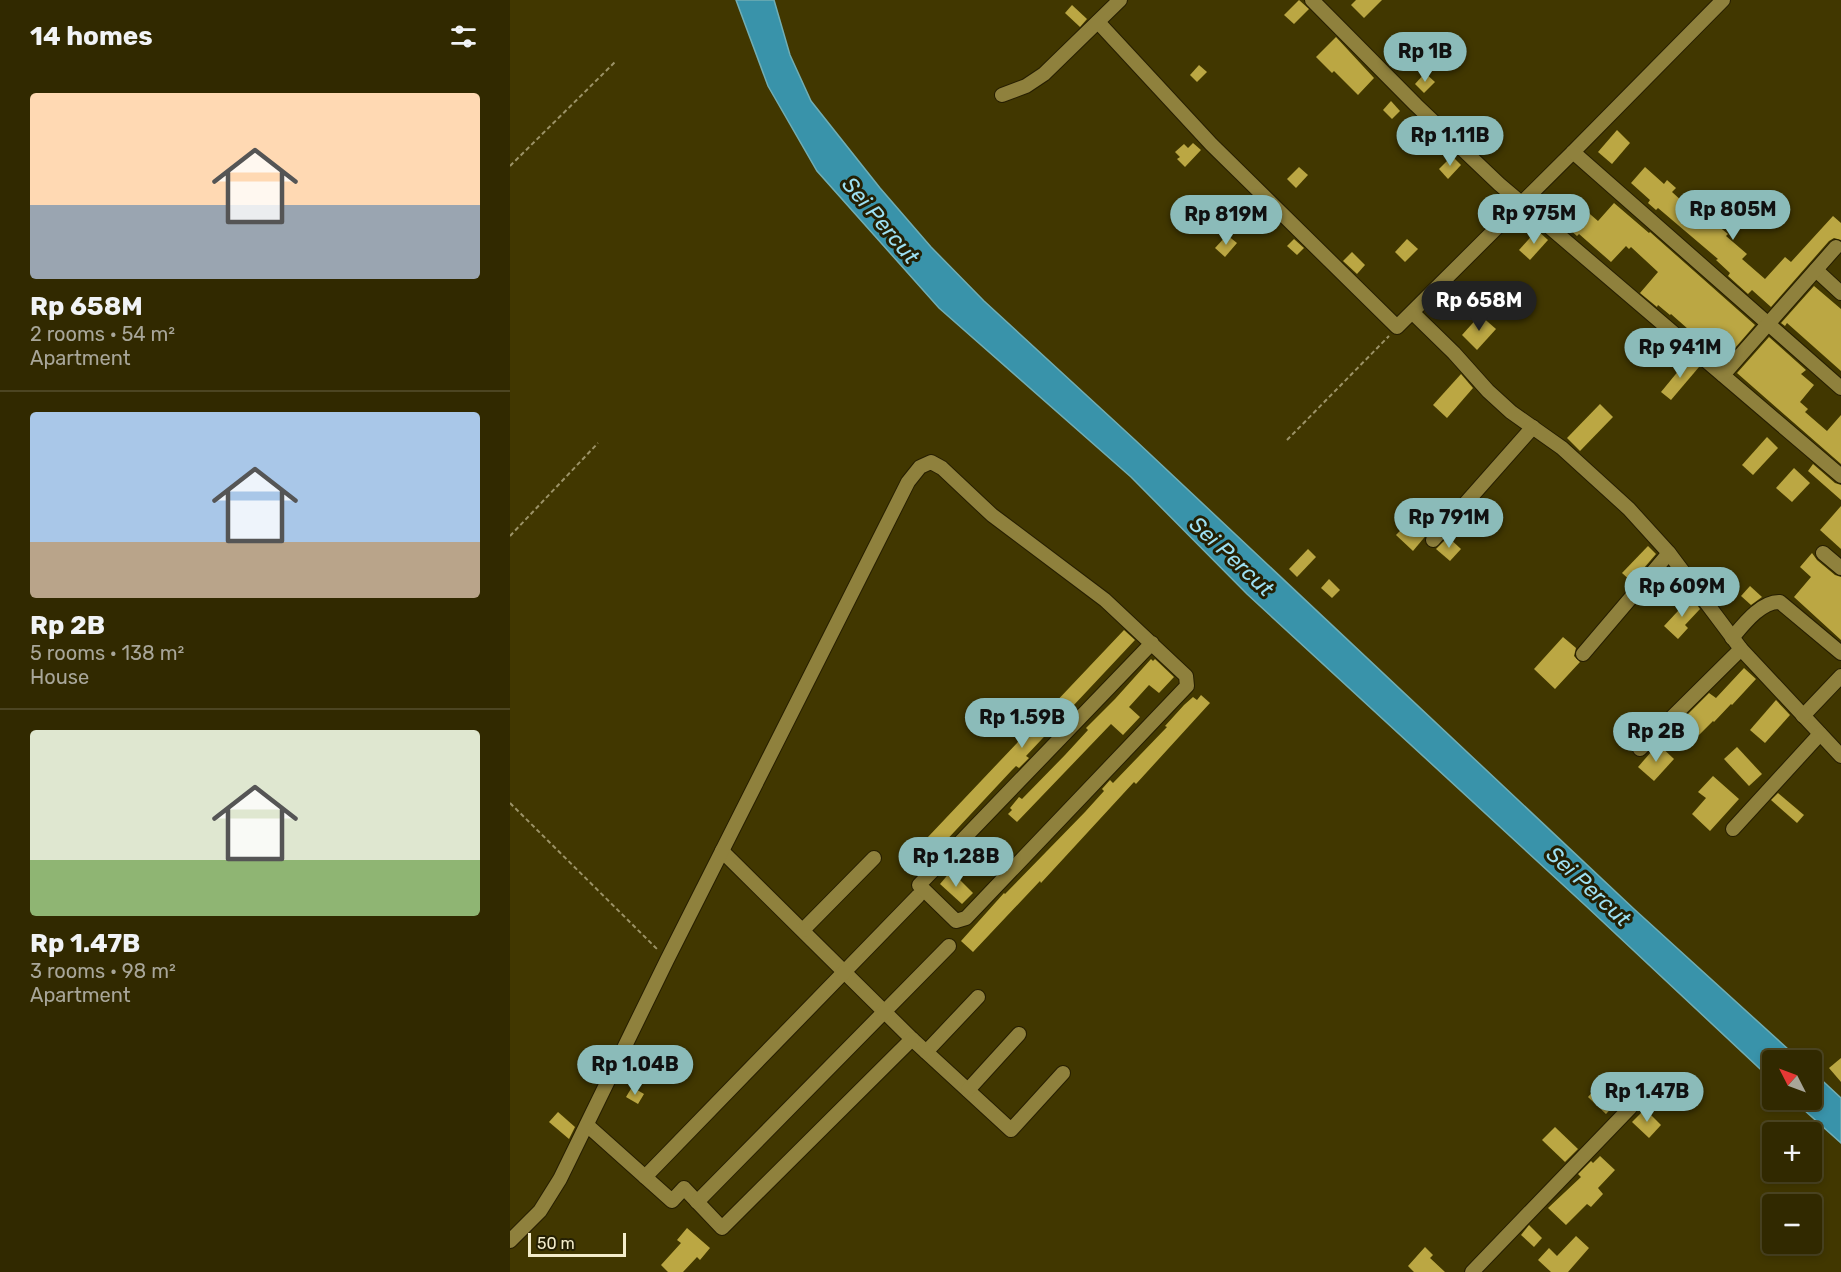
<!DOCTYPE html>
<meta charset="utf-8">
<style>
body{margin:0;font-family:Rubik,sans-serif;background:#3d350f;color:#f1f3f6;height:100vh;display:flex;flex-direction:column;font-size:22px;white-space:nowrap}
*{box-sizing:border-box;margin:0}
p{font-size:20px;color:#a8a699}
.icon{flex:none;width:33px;height:33px;fill:none;stroke:currentColor;stroke-width:2;stroke-linecap:round;stroke-linejoin:round}
.map{position:relative;flex:1;overflow:hidden}
.sheet{display:flex;flex-direction:column;background:#312900;width:510px}
.sheet>*{flex:none}
.needle{width:39px;rotate:312deg}
.tools{position:absolute;left:1252px;top:1050px;display:grid;gap:12px}
.tools a{display:grid;place-items:center;width:60px;height:60px;border-radius:6px;background:#312900;box-shadow:0 3px 9px #0003,0 0 0 2px #4c4522;font-size:30px}
.scale{position:absolute;left:18px;bottom:15px;width:98px;box-sizing:border-box;padding-left:6px;border:3px solid #f4edcb;border-top:0;font-size:16px;line-height:21px;white-space:nowrap;color:#f4edcb;-webkit-text-stroke:4px #241f03;paint-order:stroke}
.price{position:absolute;translate:-50% -51px;padding:0 14px;border-radius:21px;background:#8bbbb9;color:#111;font-size:20px;line-height:39px;filter:drop-shadow(0 2px 3px #0008)}
.price::after{content:'';position:absolute;left:50%;top:36px;width:18px;height:14px;margin-left:-9px;background:inherit;clip-path:polygon(0 0,100% 0,50% 100%)}
.price.current{background:#222;color:#fff}
ul{padding:0;list-style:none}
li{display:grid;align-content:center;gap:12px;height:318px;padding:0 30px}
li+li{border-top:2px solid #4c4522}
li span{display:grid;place-items:center;height:186px;border-radius:6px;color:#555}
li>.icon{margin-inline-start:auto}
span .icon{width:108px;height:108px;fill:#fffc;stroke-width:1}
li b{font-size:26px}
h2{display:flex;justify-content:space-between;align-items:center;height:72px;padding:0 30px;font-size:26px}
main{display:flex;flex:1;min-height:0}
.map>svg:first-child{display:block}
.water{fill:#3993aa;stroke:#71aeb4;stroke-width:1.5}
.building{fill:#bba743}
.lines{fill:none;stroke-linecap:round;stroke-linejoin:round}
.street-casing{stroke:#261e00;stroke-width:16}
.path{stroke:#9c9367;stroke-width:2;stroke-dasharray:4.5 3;stroke-linecap:butt}
.street{stroke:#8f813d;stroke-width:14}
.labels{text-anchor:middle;stroke-width:6;stroke-linejoin:round;paint-order:stroke}
.water-label{font-size:22px;font-style:italic;fill:#9de0f3;stroke:#241f03}
</style>
<main>
<section class="sheet">
<h2>14 homes<svg class="icon" aria-label="filters" viewBox="0 0 24 24"><path d="M4 7h16M4 17h16"/><circle cx="9" cy="7" r="2"/><circle cx="15" cy="17" r="2"/></svg></h2>
<ul>
<li><span style="background:linear-gradient(#ffd9b3 60%,#9aa5b1 0)"><svg class="icon" aria-label="home" viewBox="0 0 24 24"><path d="M3 11l9-7 9 7M6 9v11h12V9"/></svg></span><div><b>Rp 658M</b><p>2 rooms · 54 m²</p><p>Apartment</p></div></li>
<li><span style="background:linear-gradient(#a9c7e8 70%,#b9a48a 0)"><svg class="icon" aria-label="home" viewBox="0 0 24 24"><path d="M3 11l9-7 9 7M6 9v11h12V9"/></svg></span><div><b>Rp 2B</b><p>5 rooms · 138 m²</p><p>House</p></div></li>
<li><span style="background:linear-gradient(#dfe7d0 70%,#8fb573 0)"><svg class="icon" aria-label="home" viewBox="0 0 24 24"><path d="M3 11l9-7 9 7M6 9v11h12V9"/></svg></span><div><b>Rp 1.47B</b><p>3 rooms · 98 m²</p><p>Apartment</p></div></li>
</ul>
</section>
<div class="map">
<svg width="1331" height="1272" viewBox="0 0 1331 1272">
<rect width="100%" height="100%" fill="#413700"/>
<g class="water">
<polygon points="226,0 264,0 280,55 301,101 370,188 421,247 474,301 625,440 1124,909 1290,1060 1263,1060 1263,1081 1076,906 737,594 621,477 429,308 307,171 258,86"/>
<polygon points="1302,1071 1331,1098 1331,1143 1283,1100 1302,1100"/>
</g>
<g class="building">
<polygon points="789,0 799,9 784,24 774,15"/>
<polygon points="846,0 872,0 854,18 841,5"/>
<polygon points="562,5 577,19 570,27 555,13"/>
<polygon points="826,37 864,78 848,95 824,71 822,73 806,57"/>
<polygon points="689,65 697,72 687,82 680,75"/>
<polygon points="915,73 925,82 914,93 905,84"/>
<polygon points="881,101 890,111 882,119 873,110"/>
<polygon points="968,116 978,125 963,140 954,130"/>
<polygon points="1107,130 1120,143 1102,164 1088,152"/>
<polygon points="683,143 691,150 675,167 667,159 670,157 665,152 674,144 678,148"/>
<polygon points="942,156 951,165 938,179 929,169"/>
<polygon points="789,167 798,175 786,188 777,179"/>
<polygon points="1135,167 1154,184 1157,180 1166,188 1162,192 1184,212 1187,209 1218,234 1216,236 1237,254 1232,259 1255,279 1275,257 1281,262 1323,216 1331,223 1331,240 1324,238 1319,241 1261,307 1242,290 1238,294 1218,276 1220,273 1206,260 1208,259 1148,208 1146,210 1138,203 1140,200 1121,183"/>
<polygon points="1066,202 1088,221 1104,203 1139,233 1140,232 1245,325 1212,363 1193,346 1195,344 1161,314 1160,315 1148,305 1147,307 1130,293 1148,272 1121,247 1119,249 1116,246 1101,262 1069,234 1067,236 1049,220"/>
<polygon points="1027,230 1038,240 1020,260 1009,250"/>
<polygon points="717,235 727,243 715,257 705,248"/>
<polygon points="784,239 794,248 787,255 777,246"/>
<polygon points="897,239 908,249 895,262 885,252"/>
<polygon points="842,252 855,265 847,274 833,261"/>
<polygon points="1304,286 1331,309 1331,371 1277,323 1275,326 1271,323"/>
<polygon points="970,315 986,329 967,350 952,335"/>
<polygon points="1259,337 1296,370 1291,374 1304,385 1290,402 1298,409 1295,412 1317,431 1331,415 1331,464 1227,373"/>
<polygon points="1179,358 1189,367 1161,400 1151,392"/>
<polygon points="951,374 963,388 937,418 923,405"/>
<polygon points="1090,404 1103,417 1070,451 1057,438"/>
<polygon points="1257,437 1268,448 1243,475 1232,465"/>
<polygon points="1303,464 1325,483 1331,485 1331,500 1298,471"/>
<polygon points="1284,468 1300,483 1282,502 1266,488"/>
<polygon points="918,502 933,515 903,551 886,535"/>
<polygon points="1331,506 1331,549 1310,530"/>
<polygon points="938,537 951,549 940,561 926,549"/>
<polygon points="1138,546 1146,554 1122,582 1112,573"/>
<polygon points="798,549 806,557 787,577 779,569"/>
<polygon points="1302,553 1307,560 1325,575 1331,577 1331,640 1284,597 1301,577 1290,567"/>
<polygon points="819,579 830,590 822,598 811,588"/>
<polygon points="1240,586 1252,597 1241,605 1231,596"/>
<polygon points="1181,597 1190,609 1175,625 1178,628 1168,639 1154,626"/>
<polygon points="614,630 625,640 516,756 519,758 509,768 506,766 502,770 417,861 415,859 410,865 400,856"/>
<polygon points="1053,637 1066,648 1064,656 1070,662 1045,689 1024,669"/>
<polygon points="641,659 643,661 645,659 664,677 649,693 639,685 619,707 630,717 613,735 601,724 507,822 498,814 502,810 500,808 509,797 512,799 555,755 578,730 576,728 605,699"/>
<polygon points="1234,668 1246,679 1222,705 1221,704 1204,722 1203,721 1189,735 1173,719 1199,693 1206,698"/>
<polygon points="691,695 700,703 626,784 624,782 531,883 530,881 463,952 451,941 494,893 495,894 575,812 594,791 592,789 600,780 603,783 657,727 655,726 674,705 683,697 687,700"/>
<polygon points="1266,700 1280,715 1255,743 1240,730"/>
<polygon points="1148,744 1164,759 1144,781 1128,767"/>
<polygon points="1227,747 1252,774 1239,786 1214,759"/>
<polygon points="1203,776 1229,799 1200,831 1182,814 1196,798 1188,792"/>
<polygon points="1268,793 1294,815 1287,823 1261,800"/>
<polygon points="441,871 463,893 452,904 430,884"/>
<polygon points="1331,1058 1331,1082 1319,1068"/>
<polygon points="1116,1079 1122,1085 1115,1093 1119,1096 1110,1106 1106,1103 1096,1114 1078,1097 1087,1087 1098,1097"/>
<polygon points="122,1087 134,1094 128,1104 116,1097"/>
<polygon points="1135,1109 1151,1125 1139,1138 1122,1122"/>
<polygon points="48,1112 65,1127 59,1139 39,1122"/>
<polygon points="1045,1127 1068,1149 1055,1162 1032,1140"/>
<polygon points="1090,1156 1105,1170 1088,1188 1093,1194 1081,1207 1077,1204 1056,1225 1038,1208 1071,1177 1068,1174 1081,1161 1083,1163"/>
<polygon points="1019,1225 1032,1238 1024,1247 1011,1235"/>
<polygon points="177,1228 200,1248 190,1260 187,1257 173,1272 158,1272 151,1265 171,1243 167,1240"/>
<polygon points="1066,1236 1079,1248 1058,1272 1041,1272 1028,1260 1039,1248 1047,1256"/>
<polygon points="915,1247 923,1255 920,1258 935,1272 904,1272 898,1266"/>
</g>
<g class="lines">
<g class="street-casing">
<g id="street">
<polyline points="802,0 906,105 989,184 1331,476"/>
<polyline points="588,22 701,144 887,327 1063,152 1213,0"/>
<polyline points="492,95 516,86 534,74 610,0"/>
<polyline points="1063,152 1331,388"/>
<polyline points="1306,270 1331,293"/>
<polyline points="903,313 944,353 978,391 1001,412 1052,448 1119,509 1159,553 1231,649 1331,756"/>
<polyline points="1213,375 1326,247"/>
<polyline points="923,540 1023,427"/>
<polyline points="1313,553 1331,568"/>
<path d="M1222 638C1233 625 1251 601 1270 602L1331 653"/>
<polyline points="1073,654 1159,553"/>
<polyline points="1293,716 1331,676"/>
<polyline points="1130,749 1231,649"/>
<polyline points="1223,829 1310,734"/>
<polyline points="212,851 402,1039 501,1130 553,1073"/>
<polyline points="293,930 364,858"/>
<polyline points="416,1052 468,997"/>
<polyline points="458,1090 509,1034"/>
<polyline points="77,1125 162,1201 174,1188 212,1228 402,1039"/>
<polyline points="135,1177 408,896"/>
<polyline points="187,1202 439,946"/>
<polyline points="0,1241 30,1211 50,1179 157,960 398,482 410,467 421,462 432,468 482,515 595,600 676,676 677,686 456,918 446,921 409,885 642,643"/>
<polyline points="962,1272 1120,1108"/>
</g>
</g>
<g class="path">
<polyline points="0,166 106,61"/>
<polyline points="777,440 879,336"/>
<polyline points="0,536 88,443"/>
<polyline points="0,803 147,949"/>
</g>
<use href="#street" class="street"/>
</g>
<g class="labels">
<g class="water-label">
<text transform="translate(371 220) rotate(50)" y="8">Sei Percut</text>
<text transform="translate(722 556) rotate(43)" y="8">Sei Percut</text>
<text transform="translate(1079 886) rotate(43)" y="8">Sei Percut</text>
</g>
</g>
</svg>
<div class="tools">
<a><svg class="needle" viewBox="-14 -14 28 28"><path d="M0-13l5 13h-10z" fill="#e53935"/><path d="M0 13l5-13h-10z" fill="#a8a699"/></svg></a>
<a>+</a>
<a>−</a>
</div>
<div class="scale">50 m</div>
<b class="price" style="left:915px;top:83px">Rp 1B</b>
<b class="price" style="left:940px;top:167px">Rp 1.11B</b>
<b class="price" style="left:1223px;top:241px">Rp 805M</b>
<b class="price" style="left:1024px;top:245px">Rp 975M</b>
<b class="price" style="left:716px;top:246px">Rp 819M</b>
<b class="price current" style="left:969px;top:332px">Rp 658M</b>
<b class="price" style="left:1170px;top:379px">Rp 941M</b>
<b class="price" style="left:939px;top:549px">Rp 791M</b>
<b class="price" style="left:1172px;top:618px">Rp 609M</b>
<b class="price" style="left:512px;top:749px">Rp 1.59B</b>
<b class="price" style="left:1146px;top:763px">Rp 2B</b>
<b class="price" style="left:446px;top:888px">Rp 1.28B</b>
<b class="price" style="left:125px;top:1096px">Rp 1.04B</b>
<b class="price" style="left:1137px;top:1123px">Rp 1.47B</b>
</div>
</main>
